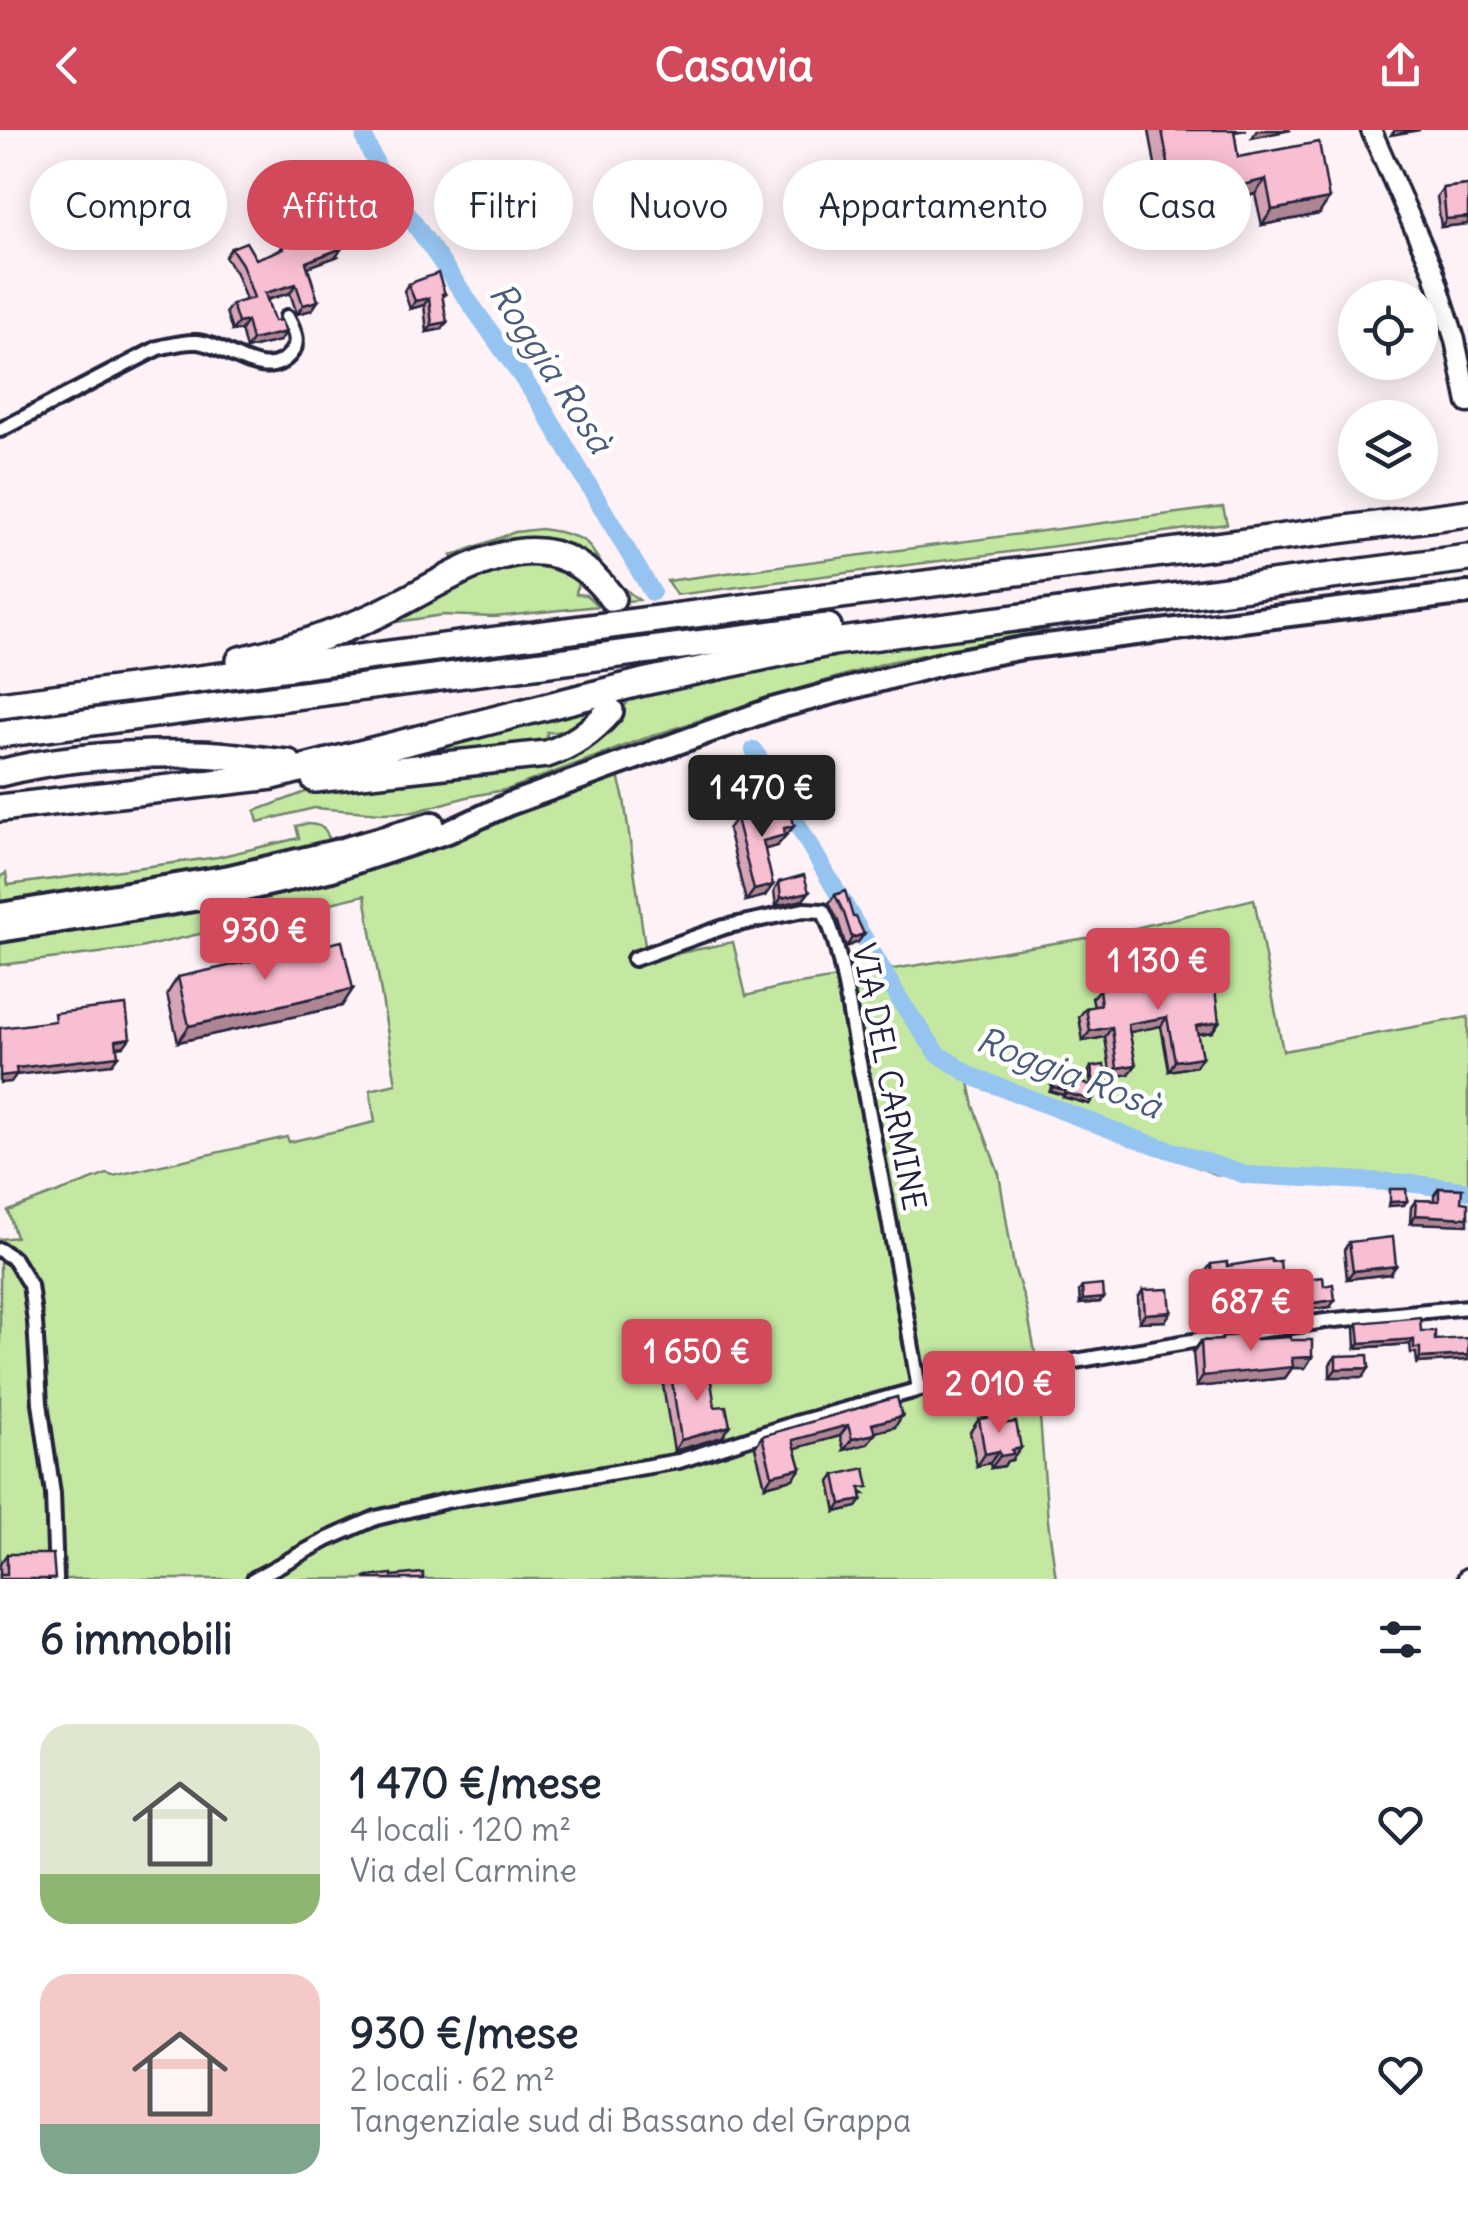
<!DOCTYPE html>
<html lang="it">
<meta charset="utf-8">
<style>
body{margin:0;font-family:Delius,sans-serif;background:#f2f2f3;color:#1f2937;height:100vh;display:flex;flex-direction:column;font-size:38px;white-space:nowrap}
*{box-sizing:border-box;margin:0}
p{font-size:32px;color:#747a83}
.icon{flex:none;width:55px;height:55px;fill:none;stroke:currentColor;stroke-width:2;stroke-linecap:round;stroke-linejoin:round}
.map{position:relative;height:1449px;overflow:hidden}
.sheet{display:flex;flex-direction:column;background:#fff;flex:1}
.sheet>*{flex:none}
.banner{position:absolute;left:30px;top:30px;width:1410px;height:90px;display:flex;gap:20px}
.tools{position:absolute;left:1338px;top:150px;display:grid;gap:20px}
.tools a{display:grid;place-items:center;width:100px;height:100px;border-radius:50%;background:#fff;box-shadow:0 5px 25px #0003;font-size:50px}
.price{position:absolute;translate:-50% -85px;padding:0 22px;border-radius:10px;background:#d1495b;color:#fff;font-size:32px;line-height:65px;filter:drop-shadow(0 2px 5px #0008)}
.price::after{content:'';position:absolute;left:50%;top:60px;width:30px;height:22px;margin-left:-15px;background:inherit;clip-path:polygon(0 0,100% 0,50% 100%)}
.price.current{background:#222;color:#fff}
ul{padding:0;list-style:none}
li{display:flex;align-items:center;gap:30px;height:250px;padding:0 40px}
li span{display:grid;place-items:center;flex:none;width:280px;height:200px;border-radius:30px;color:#555}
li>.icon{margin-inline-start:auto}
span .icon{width:120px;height:120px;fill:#fffc;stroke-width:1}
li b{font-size:42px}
h2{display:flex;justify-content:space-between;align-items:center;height:120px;padding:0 40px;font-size:42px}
.tag{padding:0 35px;border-radius:45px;background:#fff;box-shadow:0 5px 25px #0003;font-size:35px;line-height:90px}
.tag.current{background:#d1495b;color:#fff}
header{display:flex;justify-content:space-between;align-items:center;height:130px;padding:0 40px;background:#d1495b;color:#fff;font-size:45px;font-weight:700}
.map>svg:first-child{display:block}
.green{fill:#c4e8a2;stroke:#73856e;stroke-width:2.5}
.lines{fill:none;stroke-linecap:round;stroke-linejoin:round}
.canal{stroke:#95c4f0;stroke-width:18}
.highway-tunnel{stroke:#d2c8d1;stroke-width:25;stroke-dasharray:25 12;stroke-linecap:butt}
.street-casing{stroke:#22223b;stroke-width:20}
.secondary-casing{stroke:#22223b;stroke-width:25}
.primary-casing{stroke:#22223b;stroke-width:28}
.highway-casing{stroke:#22223b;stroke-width:32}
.street{stroke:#fff;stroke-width:12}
.secondary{stroke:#fff;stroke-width:18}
.primary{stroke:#fff;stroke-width:20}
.highway{stroke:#fff;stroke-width:25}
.wall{fill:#d5a4b5;stroke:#22223b;stroke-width:2.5}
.shaded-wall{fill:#ae8693;stroke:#22223b;stroke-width:2.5}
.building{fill:#f8bfd2;stroke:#22223b;stroke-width:2.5}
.labels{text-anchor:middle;stroke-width:9;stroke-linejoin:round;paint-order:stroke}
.street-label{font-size:32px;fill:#22223b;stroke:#fff}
.water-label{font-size:35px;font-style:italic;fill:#4a5b7a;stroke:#fff}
</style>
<header><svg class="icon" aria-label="back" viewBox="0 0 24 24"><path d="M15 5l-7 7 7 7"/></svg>Casavia<svg class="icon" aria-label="share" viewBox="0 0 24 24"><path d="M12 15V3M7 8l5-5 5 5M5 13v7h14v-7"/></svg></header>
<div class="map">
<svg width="1468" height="1449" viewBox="0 0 1468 1449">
<rect width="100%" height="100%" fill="#fef2f6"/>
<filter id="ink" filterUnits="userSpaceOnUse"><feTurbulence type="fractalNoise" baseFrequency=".01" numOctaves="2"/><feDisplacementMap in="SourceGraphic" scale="20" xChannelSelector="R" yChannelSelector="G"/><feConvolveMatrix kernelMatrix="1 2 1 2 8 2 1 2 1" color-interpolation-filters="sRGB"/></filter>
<g filter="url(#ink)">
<g class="green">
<polygon points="1223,377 1227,394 676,465 667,451"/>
<polygon points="541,399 560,402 579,408 587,413 613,450 639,470 626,471 600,441 594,427 585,431 456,434 451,426 515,402"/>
<path d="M520 436C541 435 560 440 578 451L576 464 586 465 598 476 494 487 443 485 383 494C427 471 470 444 520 436Z"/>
<polygon points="1047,496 1047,500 889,532 760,570 643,609 509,659 467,667 414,682 381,683 314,678 258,692 255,681 311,660 486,638 616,589 629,570 848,522"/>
<path d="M597 574C583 591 570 604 547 602V610L508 621 390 633 391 624Z"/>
<polygon points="618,646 624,669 647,830 733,812 746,866 781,857 1111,804 1254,769 1283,921 1468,887 1468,1066 1429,1060 1250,1050 1215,1044 968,948 974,976 999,1044 1014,1137 1026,1175 1035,1222 1048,1391 1056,1449 0,1449 0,1109 16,1107 8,1081 107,1044 113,1046 287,1007 289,1012 375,992 370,960 396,954 365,765 140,818 0,835 0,809 384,732"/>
<path d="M305 694C320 694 330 698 328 714L256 733 0 776V747L6 743 8 755 218 727 299 708 296 696Z"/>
</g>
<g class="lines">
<g class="canal">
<polyline points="364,0 365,10 383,49 538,270 652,462"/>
<polyline points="754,620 903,875 938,924 974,947 1136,1009 1246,1045 1409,1053 1468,1061"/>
</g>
<path class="highway-tunnel" d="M615 473C631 506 632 541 616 573"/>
<g class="street-casing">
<g id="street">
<path d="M0 300 158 218C171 215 184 211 197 212 226 214 265 256 291 223 301 211 293 199 287 187"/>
<path d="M634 829 724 797 804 780 823 781C841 814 849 883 857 922 879 1034 900 1146 919 1259"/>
<polyline points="0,1120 14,1129 30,1155 35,1192 40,1273 53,1364 56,1449"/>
<polyline points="254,1449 328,1409 376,1388 446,1371 679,1331 796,1293 935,1255 1204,1209 1325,1191 1468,1177"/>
</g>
</g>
<g class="secondary-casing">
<g id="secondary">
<polyline points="1371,0 1433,140 1455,210 1468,273"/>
<polyline points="1468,1449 1468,1448"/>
</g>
</g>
<g class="primary-casing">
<g id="primary">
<polyline points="0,784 230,746 335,721 433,693"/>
<polyline points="0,801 219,766 332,740 448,702 509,674 772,579 949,532 1023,518 1468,463"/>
</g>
</g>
<g class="highway-casing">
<g id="highway">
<path d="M240 530C285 520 330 506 372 487 451 452 540 370 612 468"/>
<polyline points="0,575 1468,383"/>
<polyline points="0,604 828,497"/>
<path d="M0 643C62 627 131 623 195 624 225 624 257 630 288 633"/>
<path d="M315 649 547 624C573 615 591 602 610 581"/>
<polyline points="0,678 273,646 643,552 833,512 1468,428"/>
</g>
</g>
<use href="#street" class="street"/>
<use href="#secondary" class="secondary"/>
<use href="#primary" class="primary"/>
<use href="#highway" class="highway"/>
</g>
<g class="wall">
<polygon points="1149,0 1247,0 1234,2 1238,27 1319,84 1262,95 1255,64 1245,67 1248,82 1237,98 1168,110"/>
<polygon points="1468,55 1468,94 1441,97 1437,66 1443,58"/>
<polygon points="282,117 336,127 308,137 318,171 312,180 297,184 290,163 267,170 274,191 286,202 280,211 246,219 241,200 232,201 226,182 232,174 246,170 236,143 225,127 231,118 256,129 279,121"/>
<polygon points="408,154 445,164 442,167 442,199 427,202 424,175 410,179 404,161"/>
<polygon points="736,688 794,696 777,716 765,719 765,766 746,771 728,699"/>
<polygon points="779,752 809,762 803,770 776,776 774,761"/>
<polygon points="835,765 864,804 858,812 846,817 838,791 829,773"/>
<polygon points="178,847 342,876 178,912 167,864"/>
<polygon points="1099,859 1219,892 1212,902 1197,904 1196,936 1169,941 1161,896 1129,902 1129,944 1111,947 1105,907 1083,911 1079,887 1086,878 1094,877 1092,868"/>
<polygon points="1091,937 1105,957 1096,958 1089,974 1063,967 1063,965 1050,961 1053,949 1056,945 1091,956 1089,941"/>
<polygon points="1439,1058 1462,1059 1410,1093 1411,1077 1416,1070 1434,1071 1434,1065"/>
<polygon points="1349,1112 1390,1144 1347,1149 1344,1120"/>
<polygon points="1211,1134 1227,1136 1282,1152 1330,1177 1288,1182 1285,1187 1211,1198 1206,1141"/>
<polygon points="1082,1157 1103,1168 1100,1172 1080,1174 1079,1161"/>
<polygon points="1143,1160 1165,1191 1139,1192 1138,1168"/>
<polygon points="1358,1193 1421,1201 1435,1210 1417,1233 1416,1223 1411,1223 1410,1214 1356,1218 1355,1198"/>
<polygon points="1222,1207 1243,1210 1291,1210 1312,1227 1305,1238 1292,1238 1285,1248 1196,1257 1193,1222 1201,1211 1220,1210"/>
<polygon points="1336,1226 1369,1238 1363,1247 1330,1247 1330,1234"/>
<polygon points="671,1244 715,1277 730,1296 722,1307 674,1321 663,1255"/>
<polygon points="897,1267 895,1297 874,1302 867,1314 844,1320 840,1306 795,1318 801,1338 793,1349 765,1356 755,1317 762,1306"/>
<polygon points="979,1289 1001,1294 1012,1330 1007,1331 1004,1336 991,1338 990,1333 977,1336 970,1302"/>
<polygon points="835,1345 864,1364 861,1364 862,1370 857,1377 836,1382 830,1352"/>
<polygon points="7,1424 55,1449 0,1449 0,1434"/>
</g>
<g class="shaded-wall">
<polygon points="1257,0 1291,0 1252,8"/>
<polygon points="1395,0 1420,0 1391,5"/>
<polygon points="1266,49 1255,64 1232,70 1243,55"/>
<polygon points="1329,69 1319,84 1262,95 1272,80"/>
<polygon points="1248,82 1237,98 1168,110 1179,94"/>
<polygon points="1468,87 1468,94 1441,97 1446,89"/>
<polygon points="342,118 336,127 300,140 306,132"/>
<polygon points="296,154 290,163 259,172 265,163"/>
<polygon points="429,168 424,175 410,179 415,171"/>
<polygon points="318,171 312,180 297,184 303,175"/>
<polygon points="247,191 241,200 232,201 238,193"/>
<polygon points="447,192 442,199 427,202 432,195"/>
<polygon points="286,202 280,211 246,219 252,210"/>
<polygon points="794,696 777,716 755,722 763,711 784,698"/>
<polygon points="773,755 765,766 746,771 754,760"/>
<polygon points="809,762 803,770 776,776 781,768"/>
<polygon points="864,804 858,812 846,817 852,808"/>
<polygon points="353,859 342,876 178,912 189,896"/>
<polygon points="1167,887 1161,896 1121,904 1128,894"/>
<polygon points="1219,892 1212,902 1189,905 1196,896"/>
<polygon points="1112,897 1105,907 1083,911 1090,901"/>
<polygon points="130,908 124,916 110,918 116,910"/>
<polygon points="118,926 112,934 16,945 11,952 0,953 0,946 16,938"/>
<polygon points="1202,927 1196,936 1169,941 1175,931"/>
<polygon points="1136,935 1129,944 1111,947 1117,938"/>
<polygon points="1108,952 1105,957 1091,958 1094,954"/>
<polygon points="1053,957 1066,960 1063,965 1050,961"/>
<polygon points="1065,963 1092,970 1089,974 1063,967"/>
<polygon points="1407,1071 1404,1075 1388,1076 1390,1072"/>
<polygon points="1415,1085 1468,1088 1468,1095 1410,1093"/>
<polygon points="1396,1136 1390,1144 1347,1149 1353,1141"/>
<polygon points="1103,1168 1100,1172 1080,1174 1083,1170"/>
<polygon points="1335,1170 1330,1177 1288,1182 1285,1187 1211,1198 1216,1190 1289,1176"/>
<polygon points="1171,1182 1165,1191 1139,1192 1145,1184"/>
<polygon points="1414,1209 1410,1214 1356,1218 1360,1213"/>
<polygon points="1468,1225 1468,1230 1417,1233 1420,1228"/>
<polygon points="1312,1227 1305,1238 1292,1238 1285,1248 1196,1257 1203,1246 1292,1228"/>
<polygon points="1369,1238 1363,1247 1330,1247 1336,1239"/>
<polygon points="902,1286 895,1297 865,1305 872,1294"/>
<polygon points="848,1295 840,1306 786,1321 793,1310"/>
<polygon points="730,1296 722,1307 674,1321 681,1310"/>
<polygon points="875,1304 867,1314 844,1320 852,1309"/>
<polygon points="1021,1318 1012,1330 1007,1331 1004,1336 991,1338 1000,1326 1012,1320"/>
<polygon points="999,1321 990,1333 977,1336 985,1324"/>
<polygon points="801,1338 793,1349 765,1356 772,1345"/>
<polygon points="862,1370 857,1377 836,1382 841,1374"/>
</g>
<g class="building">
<polygon points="1162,0 1234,0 1238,27 1319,12 1329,69 1272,80 1266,49 1243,55 1248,82 1179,94"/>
<polygon points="1468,55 1468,87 1446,89 1443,58"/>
<polygon points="333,94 342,118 306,132 318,171 303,175 296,154 265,163 274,191 281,190 286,202 252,210 247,191 238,193 232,174 254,168 242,134 231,118 246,112 256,129 283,119 282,117"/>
<polygon points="438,143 445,164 442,164 447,192 432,195 429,168 415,171 408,154"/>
<polygon points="790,675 794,696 784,698 785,705 763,711 773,755 754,760 736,688"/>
<polygon points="804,745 809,762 781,768 779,752"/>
<polygon points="845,761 853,787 856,787 864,804 852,808 844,783 835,765"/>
<polygon points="342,811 353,859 189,896 178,847"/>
<polygon points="1213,843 1219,892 1196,896 1202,927 1175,931 1167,887 1128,894 1136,935 1117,938 1112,897 1090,901 1086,878 1101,875 1099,859"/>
<polygon points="126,875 130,908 116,910 118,926 16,938 17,944 0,946 0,898 55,891 54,883"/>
<polygon points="1104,935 1108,952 1094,954 1091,937"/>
<polygon points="1056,945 1096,957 1092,970 1065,963 1066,960 1053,957"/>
<polygon points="1439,1058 1462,1059 1461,1072 1468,1073 1468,1088 1415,1085 1416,1070 1439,1071"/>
<polygon points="1390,1059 1406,1059 1407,1071 1390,1072"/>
<polygon points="1393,1107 1396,1136 1353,1141 1349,1112"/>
<polygon points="1271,1129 1272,1132 1280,1131 1282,1152 1323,1147 1324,1156 1333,1154 1335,1170 1289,1176 1290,1180 1216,1190 1211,1134 1227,1132 1227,1136"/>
<polygon points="1102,1155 1103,1168 1083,1170 1082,1157"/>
<polygon points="1169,1159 1171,1182 1145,1184 1143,1160"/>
<polygon points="1420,1187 1421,1201 1435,1201 1435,1210 1468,1208 1468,1225 1420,1228 1420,1218 1414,1218 1414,1209 1360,1213 1358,1193"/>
<polygon points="1243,1204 1243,1210 1290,1207 1291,1210 1312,1210 1312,1227 1292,1228 1293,1237 1203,1246 1201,1211 1222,1210 1222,1207"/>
<polygon points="1368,1225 1369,1238 1336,1239 1336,1226"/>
<polygon points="709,1239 715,1277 726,1276 730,1296 681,1310 671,1244"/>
<polygon points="897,1267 902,1286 872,1294 875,1304 852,1309 848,1295 793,1310 801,1338 772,1345 762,1306"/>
<polygon points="1000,1286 1001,1294 1016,1292 1021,1318 1012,1320 1013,1324 1000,1326 999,1321 985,1324 979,1289"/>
<polygon points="865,1338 869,1357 860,1358 862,1370 841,1374 835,1345"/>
<polygon points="7,1424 53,1424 55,1449 0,1449 0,1445 7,1445"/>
<polygon points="423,1443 423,1449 366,1449 365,1447 392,1444 392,1446"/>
</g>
</g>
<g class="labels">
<g class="street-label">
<text transform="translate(889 947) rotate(79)" y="11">VIA DEL CARMINE</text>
</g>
<g class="water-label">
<text transform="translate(551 238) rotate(57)" y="12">Roggia Rosà</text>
<text transform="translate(1069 943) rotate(21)" y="12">Roggia Rosà</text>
</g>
</g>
</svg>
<div class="tools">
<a><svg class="icon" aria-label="locate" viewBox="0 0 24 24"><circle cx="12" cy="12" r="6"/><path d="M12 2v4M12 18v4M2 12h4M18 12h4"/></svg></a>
<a><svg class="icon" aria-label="layers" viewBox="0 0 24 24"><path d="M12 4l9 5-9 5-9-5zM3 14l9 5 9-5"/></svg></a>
</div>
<b class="price current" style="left:762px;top:710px">1 470 €</b>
<b class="price" style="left:265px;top:853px">930 €</b>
<b class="price" style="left:1158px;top:883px">1 130 €</b>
<b class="price" style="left:1251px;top:1224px">687 €</b>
<b class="price" style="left:697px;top:1274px">1 650 €</b>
<b class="price" style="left:999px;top:1306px">2 010 €</b>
<div class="banner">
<a class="tag">Compra</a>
<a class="tag current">Affitta</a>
<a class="tag">Filtri</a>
<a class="tag">Nuovo</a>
<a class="tag">Appartamento</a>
<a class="tag">Casa</a>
</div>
</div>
<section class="sheet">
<h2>6 immobili<svg class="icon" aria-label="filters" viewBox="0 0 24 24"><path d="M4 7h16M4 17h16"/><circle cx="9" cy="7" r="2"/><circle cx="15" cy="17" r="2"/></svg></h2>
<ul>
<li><span style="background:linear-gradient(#dfe7d0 75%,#8fb573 0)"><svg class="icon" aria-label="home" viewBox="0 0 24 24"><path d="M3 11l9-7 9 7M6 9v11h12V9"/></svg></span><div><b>1 470 €/mese</b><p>4 locali · 120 m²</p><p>Via del Carmine</p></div><svg class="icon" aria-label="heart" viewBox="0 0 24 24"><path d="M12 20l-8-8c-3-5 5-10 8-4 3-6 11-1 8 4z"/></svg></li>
<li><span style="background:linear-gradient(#f6c9c9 75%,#7fa58c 0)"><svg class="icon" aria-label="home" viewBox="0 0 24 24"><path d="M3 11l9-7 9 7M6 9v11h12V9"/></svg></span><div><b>930 €/mese</b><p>2 locali · 62 m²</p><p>Tangenziale sud di Bassano del Grappa</p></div><svg class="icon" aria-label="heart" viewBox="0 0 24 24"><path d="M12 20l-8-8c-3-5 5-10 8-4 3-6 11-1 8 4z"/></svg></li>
</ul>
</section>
